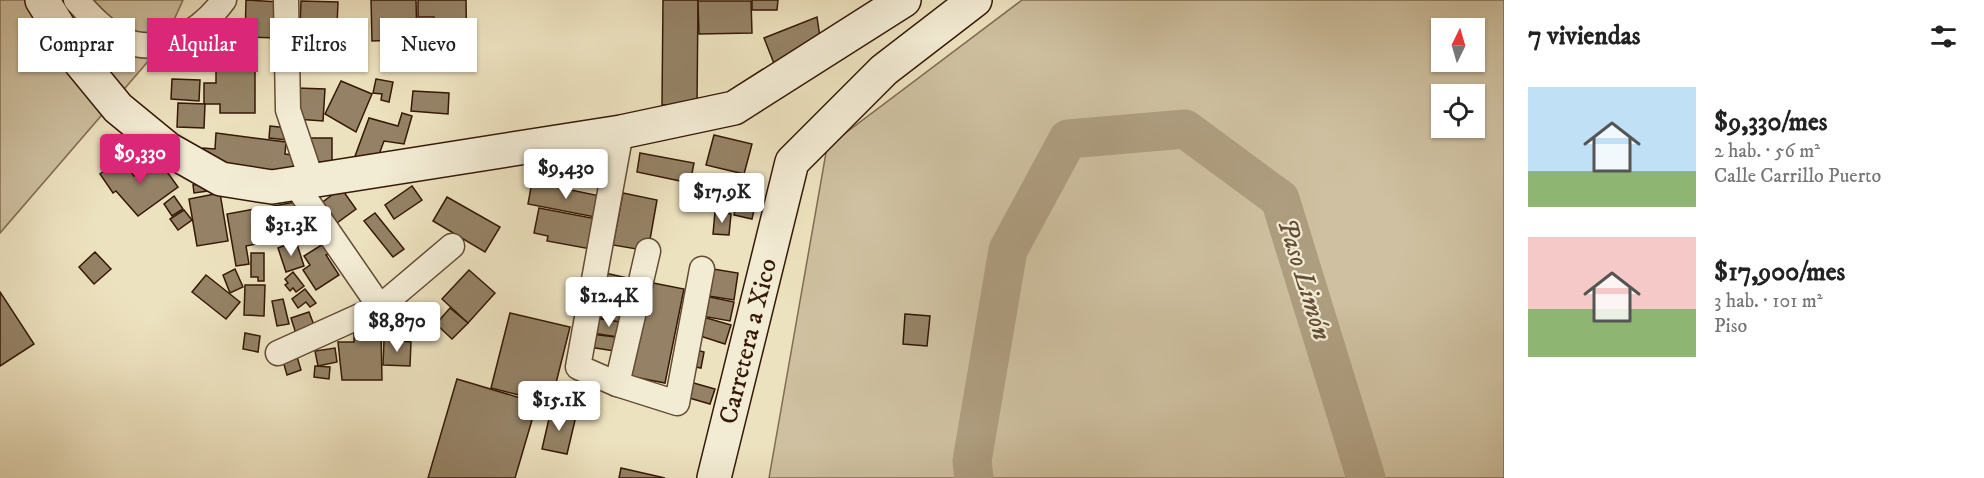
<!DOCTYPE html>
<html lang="es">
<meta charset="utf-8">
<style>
body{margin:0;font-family:"IM FELL DW Pica",serif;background:#f2f2f2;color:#222;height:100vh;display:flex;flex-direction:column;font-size:22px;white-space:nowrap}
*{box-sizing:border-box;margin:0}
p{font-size:20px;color:#767676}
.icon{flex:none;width:33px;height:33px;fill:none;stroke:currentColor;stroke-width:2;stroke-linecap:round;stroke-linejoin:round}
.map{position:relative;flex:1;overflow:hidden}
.side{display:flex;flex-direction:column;background:#fff;width:480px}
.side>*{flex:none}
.top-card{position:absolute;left:18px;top:18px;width:570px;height:54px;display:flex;gap:12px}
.needle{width:39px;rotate:5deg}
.tools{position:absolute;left:1431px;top:18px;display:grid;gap:12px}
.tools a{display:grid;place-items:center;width:54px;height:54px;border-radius:0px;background:#fff;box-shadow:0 2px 4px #0004;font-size:30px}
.price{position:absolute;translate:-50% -51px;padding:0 14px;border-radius:6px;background:#fff;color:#222;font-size:20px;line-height:39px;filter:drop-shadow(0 2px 3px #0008)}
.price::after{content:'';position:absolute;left:50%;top:36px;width:18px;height:14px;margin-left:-9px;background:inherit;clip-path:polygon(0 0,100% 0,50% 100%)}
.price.selected{background:#db2777;color:#fff}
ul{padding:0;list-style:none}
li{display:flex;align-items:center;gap:18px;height:150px;padding:0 24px}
li span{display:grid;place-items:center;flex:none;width:168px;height:120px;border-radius:0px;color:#555}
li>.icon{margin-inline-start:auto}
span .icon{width:72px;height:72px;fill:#fffc;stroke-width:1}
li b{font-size:26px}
h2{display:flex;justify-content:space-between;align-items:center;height:72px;padding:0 24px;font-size:26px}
.pill{padding:0 21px;border-radius:0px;background:#fff;box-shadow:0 2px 4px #0004;font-size:21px;line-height:54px}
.pill.selected{background:#db2777;color:#fff}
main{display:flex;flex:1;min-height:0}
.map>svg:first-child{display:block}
.green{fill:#cec0a0;stroke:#826c53;stroke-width:1.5;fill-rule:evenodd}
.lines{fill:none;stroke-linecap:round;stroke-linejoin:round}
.river{stroke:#ae9e80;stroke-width:39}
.building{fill:#958266;stroke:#351906;stroke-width:1.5}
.street-casing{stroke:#634b34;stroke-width:27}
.secondary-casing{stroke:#351906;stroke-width:36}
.street{stroke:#f3ecd5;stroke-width:24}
.secondary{stroke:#f3ecd5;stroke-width:33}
.labels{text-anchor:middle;stroke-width:4.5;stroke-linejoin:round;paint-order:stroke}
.street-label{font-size:26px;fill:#351906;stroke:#f3ecd5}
.water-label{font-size:27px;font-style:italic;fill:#654e37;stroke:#f3ecd5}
</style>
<main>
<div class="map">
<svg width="1504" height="478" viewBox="0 0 1504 478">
<rect width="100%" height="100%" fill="#ede2bf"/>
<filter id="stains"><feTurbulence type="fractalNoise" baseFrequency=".00333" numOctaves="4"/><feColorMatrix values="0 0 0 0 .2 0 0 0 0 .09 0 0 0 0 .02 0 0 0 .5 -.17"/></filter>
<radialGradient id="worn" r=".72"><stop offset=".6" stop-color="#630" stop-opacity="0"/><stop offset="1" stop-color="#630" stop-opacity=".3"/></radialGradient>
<g class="green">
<polygon points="0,0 183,0 163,44 0,233"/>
<path d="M1022 0H1504V478H769L827 147ZM1442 28H1474V62H1442ZM1442 94H1474V128H1442Z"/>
</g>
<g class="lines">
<polyline class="river" points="974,478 972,461 1008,250 1068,139 1185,129 1280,199 1366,478"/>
</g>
<g class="building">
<polygon points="246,0 280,2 278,38 245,37"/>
<polygon points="371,0 416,0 417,39 372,41"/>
<polygon points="418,0 466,0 467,65 445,65 445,41 434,42 434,17 418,17"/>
<polygon points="663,0 698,0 697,105 662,105"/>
<polygon points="752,0 778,0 777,10 752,10"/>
<polygon points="301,1 338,2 336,50 299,49"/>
<polygon points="698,1 751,1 752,33 699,34"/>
<polygon points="817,17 821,44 775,66 764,38"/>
<polygon points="216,48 255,48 255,113 220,113 220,104 204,104 204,83 216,83"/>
<polygon points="186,50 189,59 177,63 174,54"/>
<rect x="200" y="54" width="12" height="17"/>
<polygon points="172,79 200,80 199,101 171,99"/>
<polygon points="376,79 393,82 389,102 381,100 382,94 373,93"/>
<polygon points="341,81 372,94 356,132 325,114"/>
<polygon points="297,88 325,89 323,121 296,119"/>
<polygon points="413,91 449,93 448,114 411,111"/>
<polygon points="178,103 205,104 204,128 177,127"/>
<polygon points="402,113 412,116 404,144 384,141 378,157 354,159 369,118 398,126"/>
<polygon points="270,126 288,128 287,140 269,138"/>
<polygon points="216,133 286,142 285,154 301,156 300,176 202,159 203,148 215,149"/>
<polygon points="714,135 752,144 744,174 706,165"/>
<polygon points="309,138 332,138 332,162 310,162"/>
<polygon points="640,153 694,163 690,183 637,172"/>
<polygon points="121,158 134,176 158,159 178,187 138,216 116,191 113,193 100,174"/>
<polygon points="214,182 215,190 194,193 193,185"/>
<polygon points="532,182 605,197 600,218 528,204"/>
<polygon points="412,186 422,200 394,219 385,205"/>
<polygon points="341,188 356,209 330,228 315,208"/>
<polygon points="739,192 757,196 752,219 734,215"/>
<polygon points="220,193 228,241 197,246 189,199"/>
<polygon points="623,193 657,200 648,251 613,245"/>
<polygon points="174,196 183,209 172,216 164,204"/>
<polygon points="447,197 500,227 485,252 433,221"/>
<polygon points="295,202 301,235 274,240 268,207"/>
<polygon points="266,207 272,241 246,246 249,264 236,266 227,214"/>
<polygon points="539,208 602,220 596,250 547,241 548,236 534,233"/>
<polygon points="184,210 192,220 178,230 170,219"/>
<polygon points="715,212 731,214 729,235 713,234"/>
<polygon points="375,213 404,249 393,257 364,221"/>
<polygon points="296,241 304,266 286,272 278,248"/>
<polygon points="323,244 329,254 326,255 339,275 316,290 303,270 310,265 304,256"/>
<polygon points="95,252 111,269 94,284 79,267"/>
<polygon points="251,253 264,253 264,281 258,281 258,277 251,277"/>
<polygon points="707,268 738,273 734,300 702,295"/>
<polygon points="235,269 243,287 230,293 223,275"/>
<polygon points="469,270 495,293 468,323 442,299"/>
<polygon points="293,272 304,286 296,292 293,288 290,291 285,285 288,283 285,279"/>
<polygon points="605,273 637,280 634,293 603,287"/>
<polygon points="206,275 240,302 226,319 192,292"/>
<polygon points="643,281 684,289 665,383 624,375"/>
<polygon points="245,285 265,285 264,316 244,315"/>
<polygon points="602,288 634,294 631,308 600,301"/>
<polygon points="305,289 316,303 310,307 306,302 298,308 292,299"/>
<polygon points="0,292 34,344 0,366"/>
<polygon points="700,295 734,302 730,321 696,315"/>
<polygon points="283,299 289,324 277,326 272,301"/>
<polygon points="599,302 631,309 627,324 596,317"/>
<polygon points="450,308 468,323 452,339 436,324"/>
<polygon points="309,312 317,333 298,340 291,318"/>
<polygon points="510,313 570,327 551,403 491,388"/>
<polygon points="905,314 930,316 927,346 903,344"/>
<polygon points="696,315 731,325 725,344 691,333"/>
<polygon points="595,318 626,323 624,338 592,333"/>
<polygon points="354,332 381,332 382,380 342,380 338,342 354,342"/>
<polygon points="245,333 260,336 258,352 243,349"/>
<polygon points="591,334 623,338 621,352 589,347"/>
<polygon points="384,340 411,342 410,366 383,365"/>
<polygon points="335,348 337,362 318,366 315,351"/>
<polygon points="689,348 704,352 701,368 685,365"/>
<polygon points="295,350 301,370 287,375 281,354"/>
<polygon points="315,366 330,367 329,379 314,377"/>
<polygon points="457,379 537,403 515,478 428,478"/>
<polygon points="683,380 715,389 710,404 679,395"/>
<polygon points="551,410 576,416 567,454 542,449"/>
<polygon points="621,468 665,478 619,478"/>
</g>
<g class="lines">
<g class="street-casing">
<g id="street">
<path d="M76 0C90 15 104 31 123 40 162 57 202 30 224 0"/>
<polyline points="286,0 288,110 312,181"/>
<polyline points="621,132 578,367 617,384 677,403 702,269"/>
<polyline points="296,185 380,307"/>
<polyline points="278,353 380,307 452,246"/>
<polyline points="617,384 648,251"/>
</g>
</g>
<g class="secondary-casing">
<g id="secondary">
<polyline points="42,0 81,63 118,108 168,149 221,179 272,187 621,132 734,108 904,0"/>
<polyline points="714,478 792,162 884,70 975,0"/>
</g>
</g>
<use href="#street" class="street"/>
<use href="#secondary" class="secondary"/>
</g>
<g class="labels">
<g class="street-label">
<text transform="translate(747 341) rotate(-76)" y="9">Carretera a Xico</text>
</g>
<g class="water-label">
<text transform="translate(1305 279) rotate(73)" y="9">Paso Limón</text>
</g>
</g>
<rect width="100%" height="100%" filter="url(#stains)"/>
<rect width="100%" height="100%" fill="url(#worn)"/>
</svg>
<div class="tools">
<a><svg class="needle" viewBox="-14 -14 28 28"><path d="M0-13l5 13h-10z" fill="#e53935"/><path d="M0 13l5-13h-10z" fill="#767676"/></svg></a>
<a><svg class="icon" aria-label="locate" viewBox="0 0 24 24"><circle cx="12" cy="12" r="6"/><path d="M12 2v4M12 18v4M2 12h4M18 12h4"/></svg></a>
</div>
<b class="price selected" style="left:140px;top:185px">$9,330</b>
<b class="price" style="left:566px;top:200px">$9,430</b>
<b class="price" style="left:722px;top:224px">$17.9K</b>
<b class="price" style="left:291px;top:257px">$31.3K</b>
<b class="price" style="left:609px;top:328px">$12.4K</b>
<b class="price" style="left:397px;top:353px">$8,870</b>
<b class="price" style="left:559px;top:432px">$15.1K</b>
<div class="top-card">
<a class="pill">Comprar</a>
<a class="pill selected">Alquilar</a>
<a class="pill">Filtros</a>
<a class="pill">Nuevo</a>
</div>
</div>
<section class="side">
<h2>7 viviendas<svg class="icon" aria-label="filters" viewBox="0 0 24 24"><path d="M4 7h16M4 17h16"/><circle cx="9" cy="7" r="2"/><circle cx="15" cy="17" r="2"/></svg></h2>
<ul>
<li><span style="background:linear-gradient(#bfe0f5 70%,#8fb573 0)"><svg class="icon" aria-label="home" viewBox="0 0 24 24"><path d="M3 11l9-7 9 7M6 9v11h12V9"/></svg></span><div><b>$9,330/mes</b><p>2 hab. · 56 m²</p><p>Calle Carrillo Puerto</p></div></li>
<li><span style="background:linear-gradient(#f6c9c9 60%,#8fb573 0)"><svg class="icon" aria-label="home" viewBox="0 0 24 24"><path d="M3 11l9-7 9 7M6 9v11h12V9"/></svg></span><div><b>$17,900/mes</b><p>3 hab. · 101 m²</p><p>Piso</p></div></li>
</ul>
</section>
</main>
